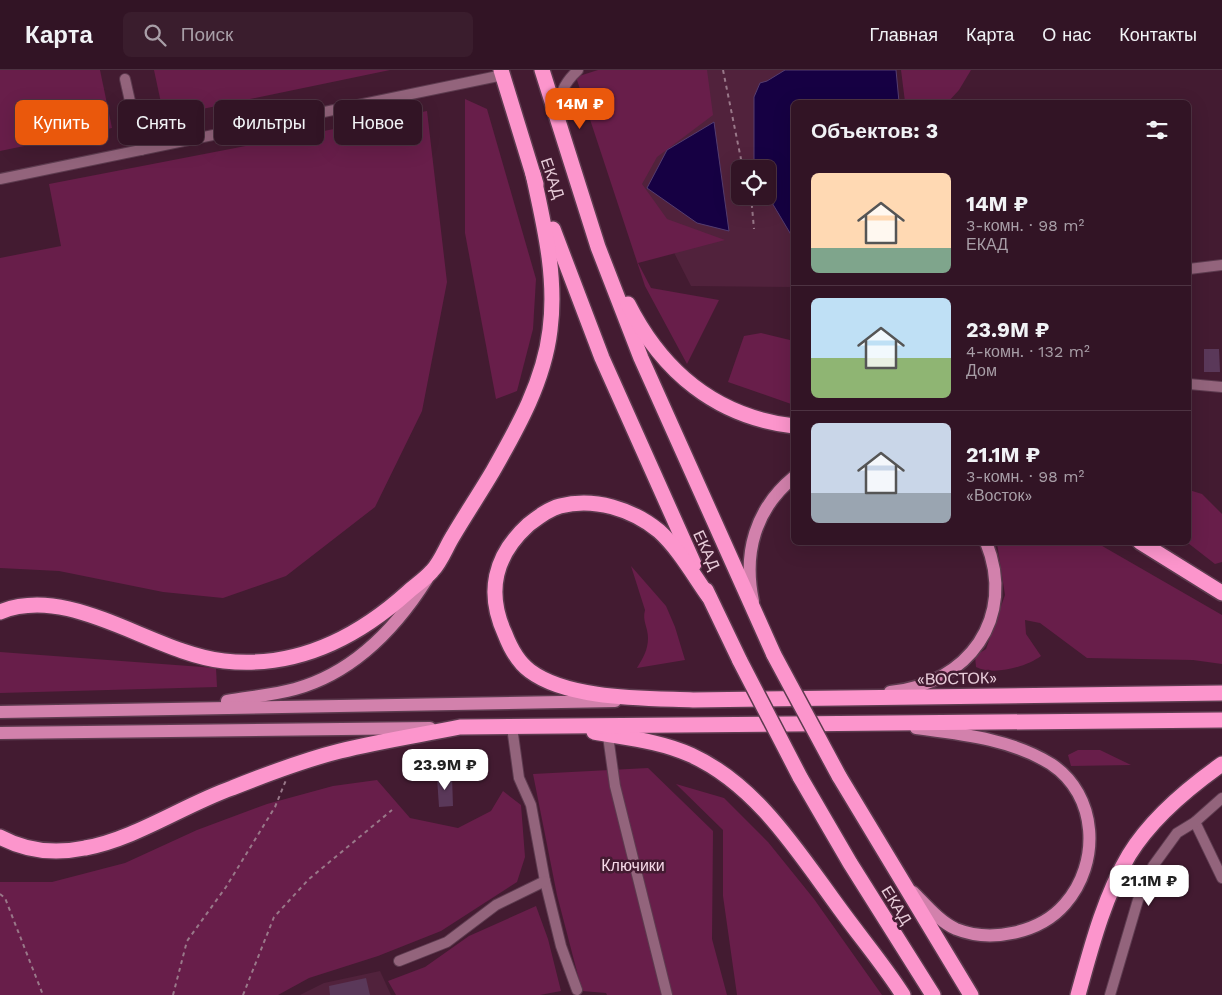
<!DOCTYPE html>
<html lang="ru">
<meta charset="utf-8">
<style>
body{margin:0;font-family:"Work Sans",sans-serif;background:#3a1d2d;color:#f1f3f6;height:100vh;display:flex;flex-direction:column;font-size:19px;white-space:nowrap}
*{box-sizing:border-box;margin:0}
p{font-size:16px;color:#a89ea7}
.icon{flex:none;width:28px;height:28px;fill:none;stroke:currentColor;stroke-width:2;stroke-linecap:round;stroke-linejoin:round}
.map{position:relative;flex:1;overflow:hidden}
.panel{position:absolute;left:791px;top:30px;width:400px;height:445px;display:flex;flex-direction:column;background:#321425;border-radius:8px;box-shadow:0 5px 20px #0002,0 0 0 1px #4d3342}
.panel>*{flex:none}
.top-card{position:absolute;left:15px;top:30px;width:475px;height:45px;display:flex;gap:10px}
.controls{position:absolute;left:731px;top:90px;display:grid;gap:10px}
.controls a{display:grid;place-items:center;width:45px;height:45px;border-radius:8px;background:#321425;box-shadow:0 5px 20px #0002,0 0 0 1px #4d3342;font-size:25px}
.price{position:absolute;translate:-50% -42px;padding:0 11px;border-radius:10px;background:#fff;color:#222;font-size:16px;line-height:32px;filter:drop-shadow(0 1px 2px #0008)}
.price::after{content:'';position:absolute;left:50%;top:30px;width:15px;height:11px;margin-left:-8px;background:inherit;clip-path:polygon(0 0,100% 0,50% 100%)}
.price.current{background:#ea580c;color:#fff}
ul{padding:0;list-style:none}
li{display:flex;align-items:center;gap:15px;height:125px;padding:0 20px}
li+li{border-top:1px solid #4d3342}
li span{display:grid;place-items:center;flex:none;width:140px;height:100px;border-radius:8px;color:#555}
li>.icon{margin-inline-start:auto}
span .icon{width:60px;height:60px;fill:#fffc;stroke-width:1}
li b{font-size:21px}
h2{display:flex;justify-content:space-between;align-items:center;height:60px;padding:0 20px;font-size:21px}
.pill{padding:0 18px;border-radius:8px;background:#321425;box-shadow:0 5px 20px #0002,0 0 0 1px #4d3342;font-size:18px;line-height:45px}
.pill.current{background:#ea580c;color:#fff}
header{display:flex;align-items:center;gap:30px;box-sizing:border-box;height:70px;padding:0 25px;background:#321425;border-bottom:1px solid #4d3342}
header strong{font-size:24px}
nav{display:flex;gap:28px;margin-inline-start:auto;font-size:18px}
.search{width:350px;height:45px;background:#3a1d2d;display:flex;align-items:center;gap:12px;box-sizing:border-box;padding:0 18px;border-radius:8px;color:#a89ea7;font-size:19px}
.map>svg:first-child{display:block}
.built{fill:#51223c;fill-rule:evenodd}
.green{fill:#681e4a}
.water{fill:#160043;stroke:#553d70}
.building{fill:#5a3859}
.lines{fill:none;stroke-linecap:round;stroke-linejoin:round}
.minor-casing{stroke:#5d3b4f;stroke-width:12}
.major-casing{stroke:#5d3b4f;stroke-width:15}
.highway-casing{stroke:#5d3b4f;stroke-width:18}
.path{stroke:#997889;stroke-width:2;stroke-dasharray:4 4;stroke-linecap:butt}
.minor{stroke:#93647c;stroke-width:10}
.major{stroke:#d281ac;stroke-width:12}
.highway{stroke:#fc95cc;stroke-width:15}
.highway-bridge-casing{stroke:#5d3b4f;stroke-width:18;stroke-linecap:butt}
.highway-bridge{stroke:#fc95cc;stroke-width:15}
.labels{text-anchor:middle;stroke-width:5;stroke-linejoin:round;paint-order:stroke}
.street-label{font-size:16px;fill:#e7ccd9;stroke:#431b31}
.park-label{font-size:16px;fill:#f6dae8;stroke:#431b31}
</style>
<header>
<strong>Карта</strong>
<div class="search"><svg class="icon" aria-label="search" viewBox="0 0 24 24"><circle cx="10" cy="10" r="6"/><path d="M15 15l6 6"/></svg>Поиск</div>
<nav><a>Главная</a><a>Карта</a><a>О нас</a><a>Контакты</a></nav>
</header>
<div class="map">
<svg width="1222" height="925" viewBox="0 0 1222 925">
<rect width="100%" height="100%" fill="#431b31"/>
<g class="built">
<path d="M664 0H889L794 32V217L691 216 598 33ZM740 99H768V126H740Z"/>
<polygon points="380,901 391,925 300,925 324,913"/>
</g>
<g class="green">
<polygon points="0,0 100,0 112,58 0,81"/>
<polygon points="154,0 390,0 164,47"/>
<polygon points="598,0 707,0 713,45 657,87 642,114 667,149 725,170 638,193 651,218 719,230 687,294 645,216 576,7"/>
<polygon points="901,0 971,0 959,20 948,32 905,32"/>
<polygon points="465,29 487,39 536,209 533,259 517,321 496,329 465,163"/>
<polygon points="427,41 447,212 422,341 375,437 286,506 223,528 163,522 59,501 0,498 0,188 61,176 49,114"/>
<polygon points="761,263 794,271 794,335 728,312 744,266"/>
<polygon points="1189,420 1202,424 1222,444 1222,492 1215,494 1188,473"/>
<path d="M997 473H1097L1222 545V594L1193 590 1087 588 1040 553 1025 550 1026 564 1041 586C1026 597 994 606 976 597L975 586 986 579 1005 525Z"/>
<path d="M631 496 666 536 675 557 685 590 637 598C643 588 648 580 648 568 648 557 642 551 645 540Z"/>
<polygon points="0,582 216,598 217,617 0,623"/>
<polygon points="1078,680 1100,680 1131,695 1071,696 1068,685"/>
<polygon points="648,698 713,761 712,869 727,925 607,925 606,923 582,921 557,825 533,704"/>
<polygon points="377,710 410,748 458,758 491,741 503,721 521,735 525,787 517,812 441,861 378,886 309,908 278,925 0,925 0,812 52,812 125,793 197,760 267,734 333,716"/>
<polygon points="676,714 724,728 768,772 814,829 882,925 737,925 723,826 723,760"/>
<polygon points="536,836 548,869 561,921 540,925 396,925 388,911 425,897 469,866"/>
</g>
<g class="water">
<polygon points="785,0 896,0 899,32 794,32 793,168 768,126 768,99 755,99 754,96 754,27 760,13 767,11"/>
<polygon points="714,52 729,161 697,153 647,118 667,80"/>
</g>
<g class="building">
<polygon points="1204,279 1219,279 1220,302 1204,302"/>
<polygon points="452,706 453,736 439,737 437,707"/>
<polygon points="366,908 370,925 330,925 329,916"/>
</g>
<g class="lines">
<g class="minor-casing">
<g id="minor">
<polyline points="125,9 141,80"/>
<path d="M563 45C557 25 564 13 578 0"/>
<polyline points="0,109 503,5"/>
<polyline points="1189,199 1222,195"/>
<polyline points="1189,314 1222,317"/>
<polyline points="512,657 519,708 531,735 545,811 561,876 577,920"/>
<polyline points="607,659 615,716 667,925"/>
<polyline points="1195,752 1222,808"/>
<polyline points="399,891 447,872 496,835 545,811"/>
<polyline points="1110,925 1138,830 1153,796 1177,763 1195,752 1222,728"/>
</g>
</g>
<g class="major-casing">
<g id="major">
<path d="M753 531C743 483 755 439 794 407"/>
<path d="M890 622C968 614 1017 548 986 472"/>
<path d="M227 631C250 627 273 625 295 619 353 603 396 558 427 509"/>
<polyline points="0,642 615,631"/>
<polyline points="0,663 430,658"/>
<path d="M913 822C926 835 940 852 956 859 991 873 1040 863 1065 834 1101 793 1098 725 1051 694 1011 669 961 664 916 658"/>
</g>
</g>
<g class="highway-casing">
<g id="highway">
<polyline points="501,0 536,114"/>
<polyline points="542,0 598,177 641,288 774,585"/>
<polyline points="553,159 602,288 694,494"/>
<path d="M628 234C662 301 716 347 794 356"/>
<polyline points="1140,472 1222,523"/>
<polyline points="706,520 740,591"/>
<path d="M709 527C694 506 679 479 659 461 632 439 594 427 560 436 548 439 537 448 528 455 494 486 486 523 505 564 510 577 519 593 530 601 569 630 646 628 693 630L1222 623"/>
<path d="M0 542C71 513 152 583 224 591 296 599 357 568 408 522 416 515 425 509 432 501 441 492 446 477 453 466 466 444 480 423 493 401 518 357 544 311 550 260 557 207 544 155 533 104"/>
<path d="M594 662C627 668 660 671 691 685 757 715 798 782 840 839 861 868 884 895 903 925"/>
<polyline points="839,706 971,925"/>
<polyline points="800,707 850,793 933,925"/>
<path d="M0 767C26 781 56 784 85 778 135 769 184 735 232 718 267 704 304 690 340 681 380 671 420 665 460 657L1222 650"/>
<path d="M1078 925C1091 878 1104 827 1129 785 1151 749 1188 718 1222 694"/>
</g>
</g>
<g class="path">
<polyline points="723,0 743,99"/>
<polyline points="751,126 754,159"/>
<polyline points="0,824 5,828 43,925"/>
<polyline points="173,925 187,871 226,817 275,737 286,710"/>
<polyline points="243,925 274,847 309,809 392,740"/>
</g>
<use href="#minor" class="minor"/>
<use href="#major" class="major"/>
<use href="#highway" class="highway"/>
<g class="highway-bridge-casing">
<g id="highway-bridge">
<polyline points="774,585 839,706"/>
<polyline points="740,591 800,707"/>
</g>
</g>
<use href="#highway-bridge" class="highway-bridge"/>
</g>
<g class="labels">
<g class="street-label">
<text transform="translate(553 108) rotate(71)" y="6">ЕКАД</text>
<text transform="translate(707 480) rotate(65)" y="6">ЕКАД</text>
<text transform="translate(957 608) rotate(-1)" y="6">«ВОСТОК»</text>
<text transform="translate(897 835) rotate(58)" y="6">ЕКАД</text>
</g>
<g class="park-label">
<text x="633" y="801">Ключики</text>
</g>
</g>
</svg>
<div class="controls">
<a><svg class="icon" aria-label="locate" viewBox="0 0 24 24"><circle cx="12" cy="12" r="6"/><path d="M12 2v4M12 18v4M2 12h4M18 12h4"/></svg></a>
</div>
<b class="price current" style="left:580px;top:60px">14M ₽</b>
<b class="price" style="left:445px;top:721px">23.9M ₽</b>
<b class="price" style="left:1149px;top:837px">21.1M ₽</b>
<div class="top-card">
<a class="pill current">Купить</a>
<a class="pill">Снять</a>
<a class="pill">Фильтры</a>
<a class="pill">Новое</a>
</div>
<section class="panel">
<h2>Объектов: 3<svg class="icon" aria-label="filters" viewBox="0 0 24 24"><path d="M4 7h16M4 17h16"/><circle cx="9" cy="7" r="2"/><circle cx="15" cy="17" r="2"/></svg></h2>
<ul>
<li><span style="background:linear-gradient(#ffd9b3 75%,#7fa58c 0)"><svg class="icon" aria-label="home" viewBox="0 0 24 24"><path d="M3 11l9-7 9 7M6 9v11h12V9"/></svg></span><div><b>14M ₽</b><p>3-комн. · 98 m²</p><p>ЕКАД</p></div></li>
<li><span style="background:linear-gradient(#bfe0f5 60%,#8fb573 0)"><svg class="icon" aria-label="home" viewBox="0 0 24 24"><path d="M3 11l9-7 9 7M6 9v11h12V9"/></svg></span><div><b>23.9M ₽</b><p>4-комн. · 132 m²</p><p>Дом</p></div></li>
<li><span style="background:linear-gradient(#c9d6e8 70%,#9aa5b1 0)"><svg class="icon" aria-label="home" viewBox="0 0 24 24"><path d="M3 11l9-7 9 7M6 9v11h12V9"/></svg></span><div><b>21.1M ₽</b><p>3-комн. · 98 m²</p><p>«Восток»</p></div></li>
</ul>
</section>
</div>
